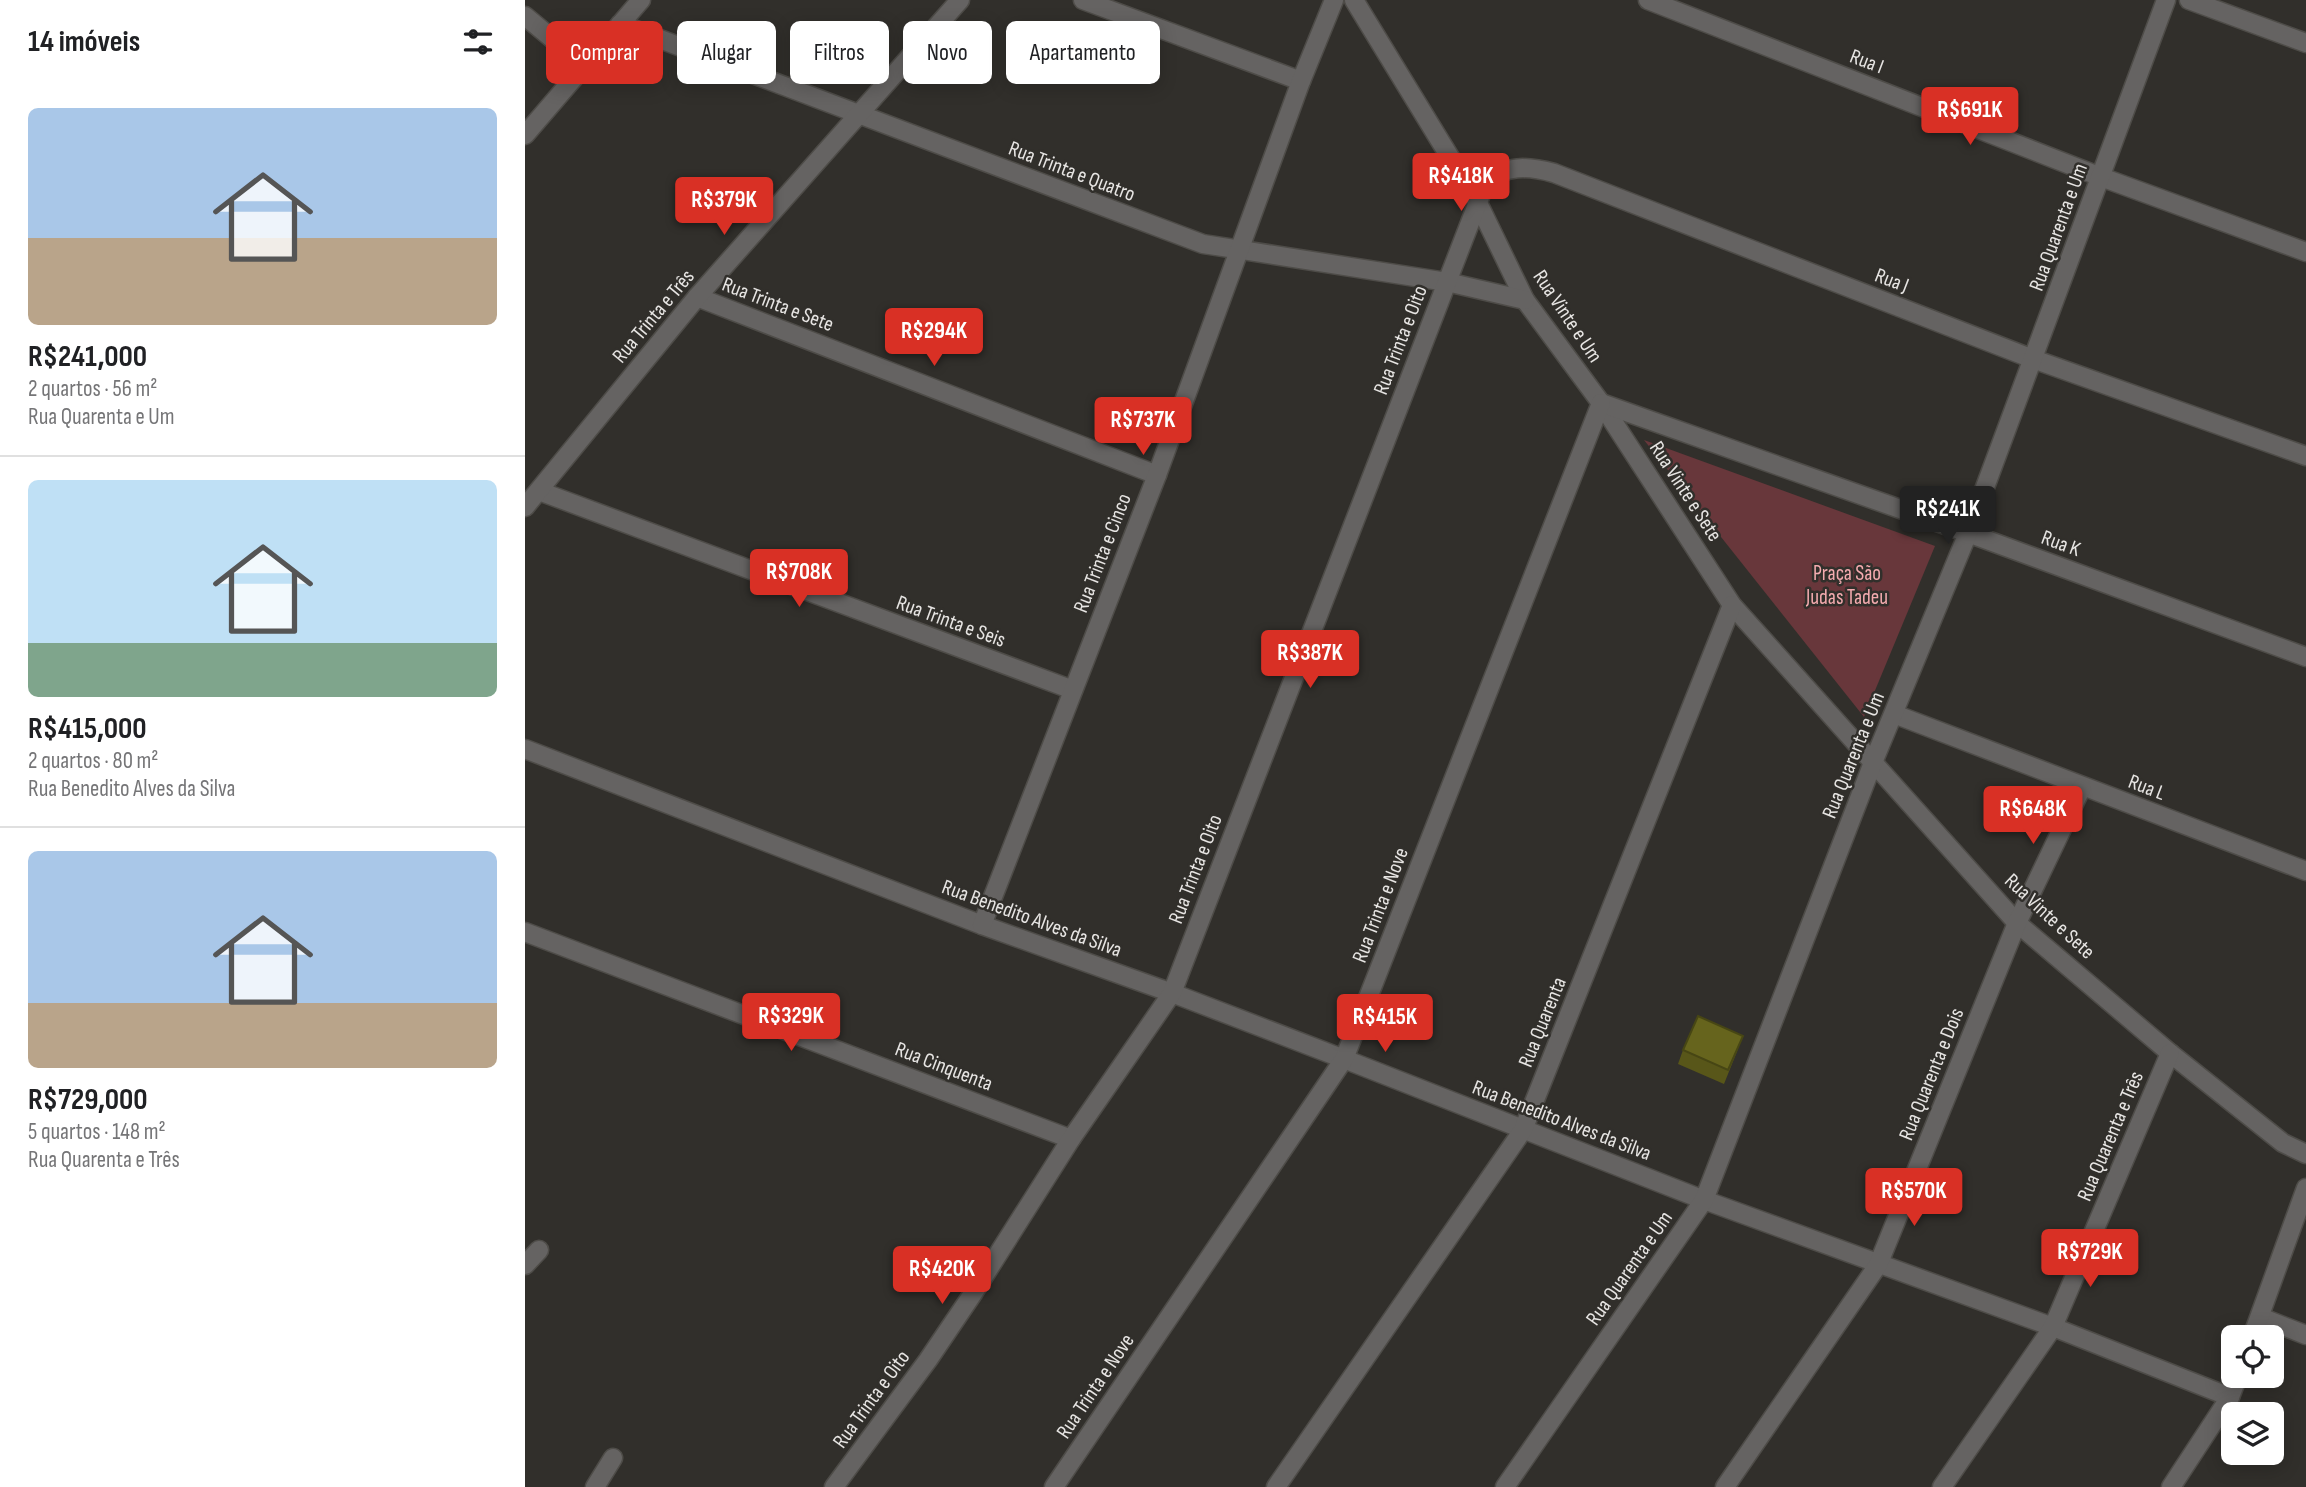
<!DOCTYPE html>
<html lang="pt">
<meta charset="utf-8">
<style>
body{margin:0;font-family:"Sofia Sans Condensed",sans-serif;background:#f2f2f2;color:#202124;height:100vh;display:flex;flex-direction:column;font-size:26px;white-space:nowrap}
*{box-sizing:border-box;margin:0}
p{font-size:23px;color:#757577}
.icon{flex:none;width:38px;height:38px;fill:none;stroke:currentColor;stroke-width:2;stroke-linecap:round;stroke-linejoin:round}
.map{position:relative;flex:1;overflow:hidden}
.sheet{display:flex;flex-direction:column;background:#fff;width:525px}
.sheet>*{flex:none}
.guide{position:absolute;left:21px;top:21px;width:665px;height:63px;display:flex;gap:14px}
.tools{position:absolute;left:1696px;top:1325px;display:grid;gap:14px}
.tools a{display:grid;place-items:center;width:63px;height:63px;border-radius:10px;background:#fff;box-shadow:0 4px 18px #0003;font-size:35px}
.price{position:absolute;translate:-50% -60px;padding:0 16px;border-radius:7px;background:#d93025;color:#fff;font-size:23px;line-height:46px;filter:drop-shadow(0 2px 4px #0008)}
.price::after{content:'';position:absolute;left:50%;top:42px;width:21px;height:16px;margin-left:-10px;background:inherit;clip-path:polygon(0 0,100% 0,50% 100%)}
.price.on{background:#222;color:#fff}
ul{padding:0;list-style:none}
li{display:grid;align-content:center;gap:14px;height:371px;padding:0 28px}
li+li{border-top:2px solid #e0e0e0}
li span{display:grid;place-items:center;height:217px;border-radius:10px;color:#555}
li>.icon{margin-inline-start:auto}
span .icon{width:126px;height:126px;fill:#fffc;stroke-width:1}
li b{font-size:30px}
h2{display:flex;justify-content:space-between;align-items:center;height:84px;padding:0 28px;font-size:30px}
.pill{padding:0 24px;border-radius:10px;background:#fff;box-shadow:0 4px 18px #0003;font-size:24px;line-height:63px}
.pill.on{background:#d93025;color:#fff}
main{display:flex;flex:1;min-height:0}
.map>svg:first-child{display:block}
.green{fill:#68373b}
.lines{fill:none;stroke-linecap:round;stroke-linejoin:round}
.minor-casing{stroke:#4e4c48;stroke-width:21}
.minor{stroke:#656362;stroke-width:18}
.wall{fill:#585619}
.building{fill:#66641d;stroke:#474614;stroke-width:2}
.labels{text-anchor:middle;stroke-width:5;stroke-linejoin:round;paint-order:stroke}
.street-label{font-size:21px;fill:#e7e5e3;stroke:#312f2b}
.park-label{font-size:21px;fill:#f4abaf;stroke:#312f2b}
</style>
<main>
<section class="sheet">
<h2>14 imóveis<svg class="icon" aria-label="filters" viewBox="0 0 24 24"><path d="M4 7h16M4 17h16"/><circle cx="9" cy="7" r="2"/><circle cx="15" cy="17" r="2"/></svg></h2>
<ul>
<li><span style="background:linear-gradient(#a9c7e8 60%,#b9a48a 0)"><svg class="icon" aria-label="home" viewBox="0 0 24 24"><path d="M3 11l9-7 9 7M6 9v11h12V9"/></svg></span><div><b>R$241,000</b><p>2 quartos · 56 m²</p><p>Rua Quarenta e Um</p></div></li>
<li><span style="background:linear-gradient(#bfe0f5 75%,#7fa58c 0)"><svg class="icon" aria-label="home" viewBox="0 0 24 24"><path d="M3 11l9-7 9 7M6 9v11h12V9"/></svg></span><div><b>R$415,000</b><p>2 quartos · 80 m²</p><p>Rua Benedito Alves da Silva</p></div></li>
<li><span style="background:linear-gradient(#a9c7e8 70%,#b9a48a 0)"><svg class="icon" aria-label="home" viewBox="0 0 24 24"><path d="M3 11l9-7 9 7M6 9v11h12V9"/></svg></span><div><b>R$729,000</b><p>5 quartos · 148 m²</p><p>Rua Quarenta e Três</p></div></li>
</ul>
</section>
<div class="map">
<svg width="1781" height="1487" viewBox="0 0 1781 1487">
<rect width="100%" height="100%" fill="#312f2b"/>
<polygon class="green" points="1119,440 1410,546 1339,717"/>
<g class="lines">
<g class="minor-casing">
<g id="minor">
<polyline points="558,0 776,81"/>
<polyline points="829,0 953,203 1000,300 1076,403 1207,605 1492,923 1645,1053 1758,1143 1781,1154"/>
<polyline points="1123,0 1576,177 1781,252"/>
<polyline points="1664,0 1781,43"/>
<polyline points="0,16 59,65"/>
<polyline points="95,24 678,244 922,282 1000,300"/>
<polyline points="0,135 116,0"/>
<polyline points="172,297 632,475"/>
<polyline points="1076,403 1443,533 1781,657"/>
<polyline points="14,491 548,690"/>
<polyline points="0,507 172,297 435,0"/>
<polyline points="1369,714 1781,871"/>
<polyline points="0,749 457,925 647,993 819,1059 1179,1200 1528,1327 1705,1397"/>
<polyline points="457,925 632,475 776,81 809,0"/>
<polyline points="0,932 546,1139"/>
<polyline points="0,1265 14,1250"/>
<polyline points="1735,1317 1781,1335"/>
<polyline points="1727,1337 1781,1188"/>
<polyline points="70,1487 88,1458"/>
<path d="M309 1487 403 1360 449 1292 546 1139 647 993 960 184C980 164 1003 166 1029 173L1508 359 1781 456"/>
<polyline points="529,1487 819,1059 1076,403"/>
<polyline points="751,1487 998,1130 1207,605"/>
<polyline points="980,1487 1179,1200 1349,760 1443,533 1641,0"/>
<polyline points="1200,1487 1353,1265 1492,923 1557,787"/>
<polyline points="1417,1487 1528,1327 1645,1053"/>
<polyline points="1646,1487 1705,1397 1713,1376"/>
</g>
</g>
<use href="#minor" class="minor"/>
</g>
<polygon class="wall" points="1213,1049 1199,1084 1153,1064 1158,1050"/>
<polygon class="building" points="1173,1016 1218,1036 1203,1070 1158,1050"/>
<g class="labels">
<g class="street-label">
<text transform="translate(1342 61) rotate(21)" y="7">Rua I</text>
<text transform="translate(547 171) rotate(21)" y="7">Rua Trinta e Quatro</text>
<text transform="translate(1533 227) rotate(-70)" y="7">Rua Quarenta e Um</text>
<text transform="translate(1367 280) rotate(21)" y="7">Rua J</text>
<text transform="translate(253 304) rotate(21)" y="7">Rua Trinta e Sete</text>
<text transform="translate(128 316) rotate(-50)" y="7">Rua Trinta e Três</text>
<text transform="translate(1043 316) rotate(56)" y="7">Rua Vinte e Um</text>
<text transform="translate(875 340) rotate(-69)" y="7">Rua Trinta e Oito</text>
<text transform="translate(1161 491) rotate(57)" y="7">Rua Vinte e Sete</text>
<text transform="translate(1536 543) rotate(20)" y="7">Rua K</text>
<text transform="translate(577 553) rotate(-69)" y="7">Rua Trinta e Cinco</text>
<text transform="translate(426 621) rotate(20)" y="7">Rua Trinta e Seis</text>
<text transform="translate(1328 755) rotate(-68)" y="7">Rua Quarenta e Um</text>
<text transform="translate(1622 787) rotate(21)" y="7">Rua L</text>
<text transform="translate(670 869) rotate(-69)" y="7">Rua Trinta e Oito</text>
<text transform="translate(855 905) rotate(-69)" y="7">Rua Trinta e Nove</text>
<text transform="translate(1525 916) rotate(43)" y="7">Rua Vinte e Sete</text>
<text transform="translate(507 918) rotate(20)" y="7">Rua Benedito Alves da Silva</text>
<text transform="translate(1017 1022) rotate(-68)" y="7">Rua Quarenta</text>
<text transform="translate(419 1066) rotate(21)" y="7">Rua Cinquenta</text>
<text transform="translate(1406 1074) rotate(-68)" y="7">Rua Quarenta e Dois</text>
<text transform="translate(1037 1120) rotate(21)" y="7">Rua Benedito Alves da Silva</text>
<text transform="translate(1585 1136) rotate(-67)" y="7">Rua Quarenta e Três</text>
<text transform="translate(1104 1268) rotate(-55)" y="7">Rua Quarenta e Um</text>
<text transform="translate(570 1386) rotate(-56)" y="7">Rua Trinta e Nove</text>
<text transform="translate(346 1399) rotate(-54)" y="7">Rua Trinta e Oito</text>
</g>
<g class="park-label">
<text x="1322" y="580">Praça São<tspan x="1322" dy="24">Judas Tadeu</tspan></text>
</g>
</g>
</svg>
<div class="tools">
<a><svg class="icon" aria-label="locate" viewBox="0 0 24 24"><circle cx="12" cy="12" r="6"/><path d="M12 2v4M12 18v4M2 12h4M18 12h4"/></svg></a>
<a><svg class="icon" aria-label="layers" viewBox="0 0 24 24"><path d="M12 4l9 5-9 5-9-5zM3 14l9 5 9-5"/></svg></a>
</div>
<b class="price" style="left:1445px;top:147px">R$691K</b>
<b class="price" style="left:936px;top:213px">R$418K</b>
<b class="price" style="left:199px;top:237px">R$379K</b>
<b class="price" style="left:409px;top:368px">R$294K</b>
<b class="price" style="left:618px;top:457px">R$737K</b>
<b class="price on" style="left:1423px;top:546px">R$241K</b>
<b class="price" style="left:274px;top:609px">R$708K</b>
<b class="price" style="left:785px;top:690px">R$387K</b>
<b class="price" style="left:1508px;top:846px">R$648K</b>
<b class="price" style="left:266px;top:1053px">R$329K</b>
<b class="price" style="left:860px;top:1054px">R$415K</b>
<b class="price" style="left:1389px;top:1228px">R$570K</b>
<b class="price" style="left:1565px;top:1289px">R$729K</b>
<b class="price" style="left:417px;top:1306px">R$420K</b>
<div class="guide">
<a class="pill on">Comprar</a>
<a class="pill">Alugar</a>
<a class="pill">Filtros</a>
<a class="pill">Novo</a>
<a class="pill">Apartamento</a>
</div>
</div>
</main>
